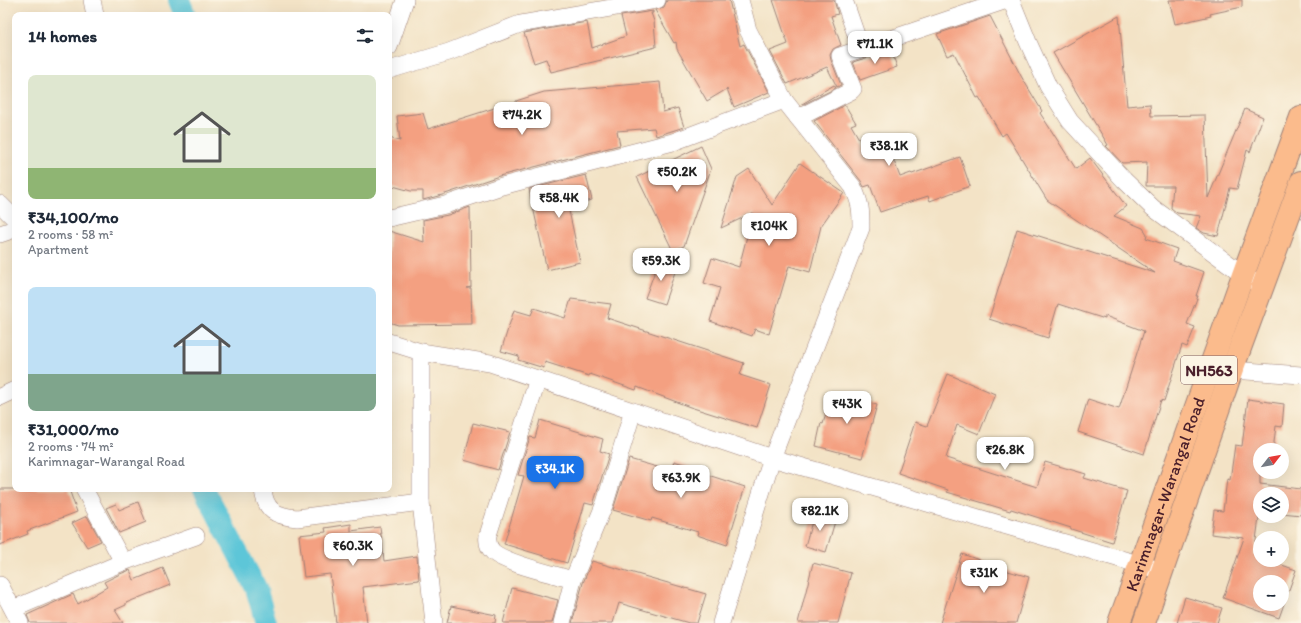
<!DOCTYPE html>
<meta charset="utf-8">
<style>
body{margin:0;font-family:Itim,sans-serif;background:#f2f2f3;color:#1f2937;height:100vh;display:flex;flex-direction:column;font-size:15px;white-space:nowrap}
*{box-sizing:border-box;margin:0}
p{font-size:13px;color:#747a83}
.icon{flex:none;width:22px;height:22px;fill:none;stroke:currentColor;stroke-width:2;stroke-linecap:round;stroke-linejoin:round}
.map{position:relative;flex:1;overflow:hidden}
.sheet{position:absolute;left:12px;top:12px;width:380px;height:480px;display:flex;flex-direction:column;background:#fff;border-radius:8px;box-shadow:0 4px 16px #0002}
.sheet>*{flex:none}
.needle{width:26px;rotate:59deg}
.fabs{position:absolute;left:1253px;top:443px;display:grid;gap:8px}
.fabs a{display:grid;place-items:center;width:36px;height:36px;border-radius:50%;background:#fff;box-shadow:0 4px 16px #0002;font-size:20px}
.price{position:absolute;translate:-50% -34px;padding:0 9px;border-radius:8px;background:#fff;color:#222;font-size:13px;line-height:26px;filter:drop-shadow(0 1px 2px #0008)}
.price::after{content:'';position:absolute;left:50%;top:24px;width:12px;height:9px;margin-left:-6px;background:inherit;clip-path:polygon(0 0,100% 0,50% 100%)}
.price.current{background:#1a73e8;color:#fff}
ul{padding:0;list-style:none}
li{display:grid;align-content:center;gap:8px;height:212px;padding:0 16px}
li span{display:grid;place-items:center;height:124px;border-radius:8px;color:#555}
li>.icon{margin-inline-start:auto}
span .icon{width:72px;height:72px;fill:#fffc;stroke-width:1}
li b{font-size:17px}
h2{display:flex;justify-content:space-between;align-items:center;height:48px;padding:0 16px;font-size:17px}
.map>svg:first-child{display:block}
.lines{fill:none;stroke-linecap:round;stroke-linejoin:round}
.canal{stroke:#5dc6d8;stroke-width:22}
.building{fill:#f4a081;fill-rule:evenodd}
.street-casing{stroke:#9e8178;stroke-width:18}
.highway-casing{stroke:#9e8178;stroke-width:24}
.street{stroke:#fff;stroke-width:17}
.highway{stroke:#fbbb8c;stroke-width:22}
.labels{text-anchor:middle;stroke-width:3;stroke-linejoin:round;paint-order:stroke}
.shield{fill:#fcf5e5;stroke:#7f5f63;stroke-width:1}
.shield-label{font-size:16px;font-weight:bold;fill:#4a1f2b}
.street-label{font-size:17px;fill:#4a1f2b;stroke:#fcf5e5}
</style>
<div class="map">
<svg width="1301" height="623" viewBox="0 0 1301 623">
<rect width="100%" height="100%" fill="#fcf5e5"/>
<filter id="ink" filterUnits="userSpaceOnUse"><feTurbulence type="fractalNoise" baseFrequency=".025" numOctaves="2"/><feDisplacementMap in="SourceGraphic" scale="8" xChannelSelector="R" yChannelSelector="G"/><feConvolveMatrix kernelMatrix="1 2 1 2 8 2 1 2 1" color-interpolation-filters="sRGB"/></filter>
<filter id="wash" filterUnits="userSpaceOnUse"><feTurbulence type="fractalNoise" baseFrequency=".012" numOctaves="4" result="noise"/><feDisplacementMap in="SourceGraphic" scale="16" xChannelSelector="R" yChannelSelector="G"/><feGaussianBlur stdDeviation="0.9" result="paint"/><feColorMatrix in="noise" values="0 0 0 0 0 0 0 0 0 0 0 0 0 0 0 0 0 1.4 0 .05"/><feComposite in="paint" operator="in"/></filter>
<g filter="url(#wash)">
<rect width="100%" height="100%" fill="#f3e3c6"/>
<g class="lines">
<g class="canal">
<polyline points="179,0 185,15"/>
<polyline points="204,489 256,588 266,623"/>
</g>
</g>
<g id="blocks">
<g class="building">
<polygon points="667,0 729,0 740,46 744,44 769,92 734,107 727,89 707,101 677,49 676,42 674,43 655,10 664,7"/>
<polygon points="773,0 834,0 838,14 831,16 841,45 833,49 830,55 831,60 841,85 837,87 827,67 787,84 770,51 788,44"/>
<polygon points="1169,0 1242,0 1242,7 1210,14 1211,16 1175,24"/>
<polygon points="653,11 653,13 651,13 654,21 656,47 551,72 546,59 534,63 524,33 587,22 592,48 626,36 621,16"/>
<polygon points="990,16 1021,76 1042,111 1040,113 1076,169 1090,158 1126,206 1114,216 1143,228 1147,234 1146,238 1177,249 1173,261 1204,272 1196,296 1198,296 1187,324 1195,327 1187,347 1182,345 1164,401 1161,400 1144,454 1078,432 1088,399 1119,409 1144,331 1105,316 1105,319 1058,304 1048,338 989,319 1017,229 1155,273 1047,200 1006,133 1002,136 979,97 977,98 954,53 947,56 937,34"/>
<polygon points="1119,16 1127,106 1150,104 1151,116 1205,115 1208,198 1245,109 1263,117 1250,152 1247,150 1237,189 1230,188 1218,236 1204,233 1196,228 1201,216 1177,213 1171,208 1173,186 1146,186 1147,162 1122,163 1106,146 1108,145 1053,53"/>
<polygon points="891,50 897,67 860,80 853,62"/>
<polygon points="660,82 663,112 678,108 684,127 656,136 654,128 617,131 620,145 499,176 442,195 423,200 423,191 411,191 389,185 389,138 400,141 397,116 423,113 428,129 504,105 516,104 516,101 544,92"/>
<polygon points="834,85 836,88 802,105 802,104"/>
<polygon points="845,105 856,123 851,125 869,156 889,148 900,177 911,173 912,174 960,157 970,186 930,201 928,196 880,212 870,185 864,187 861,181 814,121"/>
<polygon points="701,146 711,169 684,246 673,251 637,177"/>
<polygon points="800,163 844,193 821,226 810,272 789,266 769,334 755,329 752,336 710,321 720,288 704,283 712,258 739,267 753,213 721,228 737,177 749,169 772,205"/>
<polygon points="586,175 592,200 568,206 580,262 547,270 529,189"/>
<polygon points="470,207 471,287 467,288 471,288 472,324 398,325 389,322 389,231 424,242 423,220 448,215"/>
<polygon points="659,260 677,266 664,304 645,298"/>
<polygon points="571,299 611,304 607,318 744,363 740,375 771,385 757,428 690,407 637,387 636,390 590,374 589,376 545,362 544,368 518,360 519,356 501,351 514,310 531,315 534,308 565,318"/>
<polygon points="948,374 995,394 979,434 957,425 946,458 1037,487 1045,462 1086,474 1084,478 1127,491 1112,542 1071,529 1071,528 1011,509 1010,511 947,492 948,490 898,473 915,422 927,426"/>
<polygon points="832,392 877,405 862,458 816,446 821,423 823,424"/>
<path d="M1248 399 1284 404 1282 427 1276 426 1273 450H1260V484L1301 489V515L1282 513V494H1260V510L1254 555 1260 557V560H1268L1296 570 1279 618 1223 598 1244 538 1211 534 1214 510 1223 511 1227 479 1230 480 1235 445 1242 446ZM1260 582H1282V604H1260Z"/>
<polygon points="540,420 603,439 600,451 609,454 593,505 585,503 567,563 504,544 524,476 518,475 530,437 535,438"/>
<polygon points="473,423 510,432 498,470 464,460"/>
<polygon points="629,459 671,471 674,461 706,471 705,474 745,487 727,545 697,535 698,532 652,518 651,521 613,510"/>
<polygon points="0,489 69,489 77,512 27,531 28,534 0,545"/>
<polygon points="138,502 146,522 119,533 106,508 116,504 119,510"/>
<polygon points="815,511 836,518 826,552 805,546"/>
<polygon points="87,516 101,541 87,547 72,523"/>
<polygon points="351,524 351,531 380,527 384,561 417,556 419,580 363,587 367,623 336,623 330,574 304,577 299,535 326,532 325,528"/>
<polygon points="962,554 994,565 994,567 1029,577 1016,623 940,623"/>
<polygon points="592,561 706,594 697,623 689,623 619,603 613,623 572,623 583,583"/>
<polygon points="813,563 851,573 838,623 798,623"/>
<polygon points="163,568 170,585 126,603 126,605 115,610 123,623 30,623 27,615 73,594 78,604 107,587 104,582 120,574 130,570 134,580"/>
<polygon points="512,588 558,600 552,623 503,623"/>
<polygon points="1185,597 1222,608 1217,623 1177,623"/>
<polygon points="451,606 496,615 495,623 447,623"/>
</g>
</g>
</g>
<g filter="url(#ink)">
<use href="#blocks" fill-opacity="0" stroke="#9e8178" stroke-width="1"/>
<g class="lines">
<g class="street-casing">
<g id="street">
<polyline points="92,0 95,15"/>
<polyline points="844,0 861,49"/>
<polyline points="1011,0 1028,42 1048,86 1070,121 1124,180 1153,208 1252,281"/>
<polyline points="389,47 405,0"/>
<polyline points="389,70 449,52 520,24 657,0"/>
<polyline points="798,118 851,91 853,89 840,56 1007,0"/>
<polyline points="0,204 15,219"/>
<polyline points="389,218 445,205 502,186 673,142 784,100"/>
<polyline points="0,234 15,229"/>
<polyline points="389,342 421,352 490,363 772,458 1162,571"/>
<polyline points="421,352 421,502 434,623"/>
<polyline points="1232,370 1301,375"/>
<path d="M538 379 488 535C487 541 488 547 493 552 507 564 554 574 573 580"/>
<polyline points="0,397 15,390"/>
<polyline points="84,489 123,562"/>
<path d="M263 489C265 511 276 516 297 518L421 502"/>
<polyline points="0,585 20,623"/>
<polyline points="13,609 123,562 196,536"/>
<polyline points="562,623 573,580 605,503 633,411"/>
<path d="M721 623 772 458 861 228C861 210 861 204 853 187L784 100 748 30 740 0"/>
</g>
</g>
<g class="highway-casing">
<g id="highway">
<path id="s1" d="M1119 623 1243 275 1301 117"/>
<polyline points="1144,623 1232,370 1301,182"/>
</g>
</g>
<use href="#street" class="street"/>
<use href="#highway" class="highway"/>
</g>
</g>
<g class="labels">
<rect class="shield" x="1181" y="356" width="56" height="28" rx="3"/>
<g class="shield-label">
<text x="1209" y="376">NH563</text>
</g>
<g class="street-label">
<text dy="6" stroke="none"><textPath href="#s1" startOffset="137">Karimnagar-Warangal Road</textPath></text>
</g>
</g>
</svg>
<div class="fabs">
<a><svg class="needle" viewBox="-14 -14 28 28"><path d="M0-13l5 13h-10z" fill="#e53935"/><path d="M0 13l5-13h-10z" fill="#747a83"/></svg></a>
<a><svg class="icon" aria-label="layers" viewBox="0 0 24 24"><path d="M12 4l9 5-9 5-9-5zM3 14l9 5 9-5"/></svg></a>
<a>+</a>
<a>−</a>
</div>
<b class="price" style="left:875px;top:65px">₹71.1K</b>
<b class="price" style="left:522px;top:136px">₹74.2K</b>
<b class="price" style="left:889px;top:167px">₹38.1K</b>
<b class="price" style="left:677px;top:193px">₹50.2K</b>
<b class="price" style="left:559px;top:219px">₹58.4K</b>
<b class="price" style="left:769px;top:247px">₹104K</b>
<b class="price" style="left:661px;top:282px">₹59.3K</b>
<b class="price" style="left:847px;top:425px">₹43K</b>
<b class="price" style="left:1005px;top:471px">₹26.8K</b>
<b class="price current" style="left:555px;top:490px">₹34.1K</b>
<b class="price" style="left:681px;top:499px">₹63.9K</b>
<b class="price" style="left:820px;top:532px">₹82.1K</b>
<b class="price" style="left:353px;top:567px">₹60.3K</b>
<b class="price" style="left:984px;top:594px">₹31K</b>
<section class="sheet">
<h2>14 homes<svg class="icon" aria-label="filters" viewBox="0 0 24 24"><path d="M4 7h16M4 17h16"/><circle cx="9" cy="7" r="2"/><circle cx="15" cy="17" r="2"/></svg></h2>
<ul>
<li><span style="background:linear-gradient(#dfe7d0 75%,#8fb573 0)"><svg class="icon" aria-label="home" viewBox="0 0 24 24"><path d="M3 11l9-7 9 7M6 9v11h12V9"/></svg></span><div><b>₹34,100/mo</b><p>2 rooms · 58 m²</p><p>Apartment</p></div></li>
<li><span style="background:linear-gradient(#bfe0f5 70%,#7fa58c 0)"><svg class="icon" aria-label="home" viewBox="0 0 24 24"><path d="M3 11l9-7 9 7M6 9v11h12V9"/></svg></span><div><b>₹31,000/mo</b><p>2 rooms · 74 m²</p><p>Karimnagar-Warangal Road</p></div></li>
</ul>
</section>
</div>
